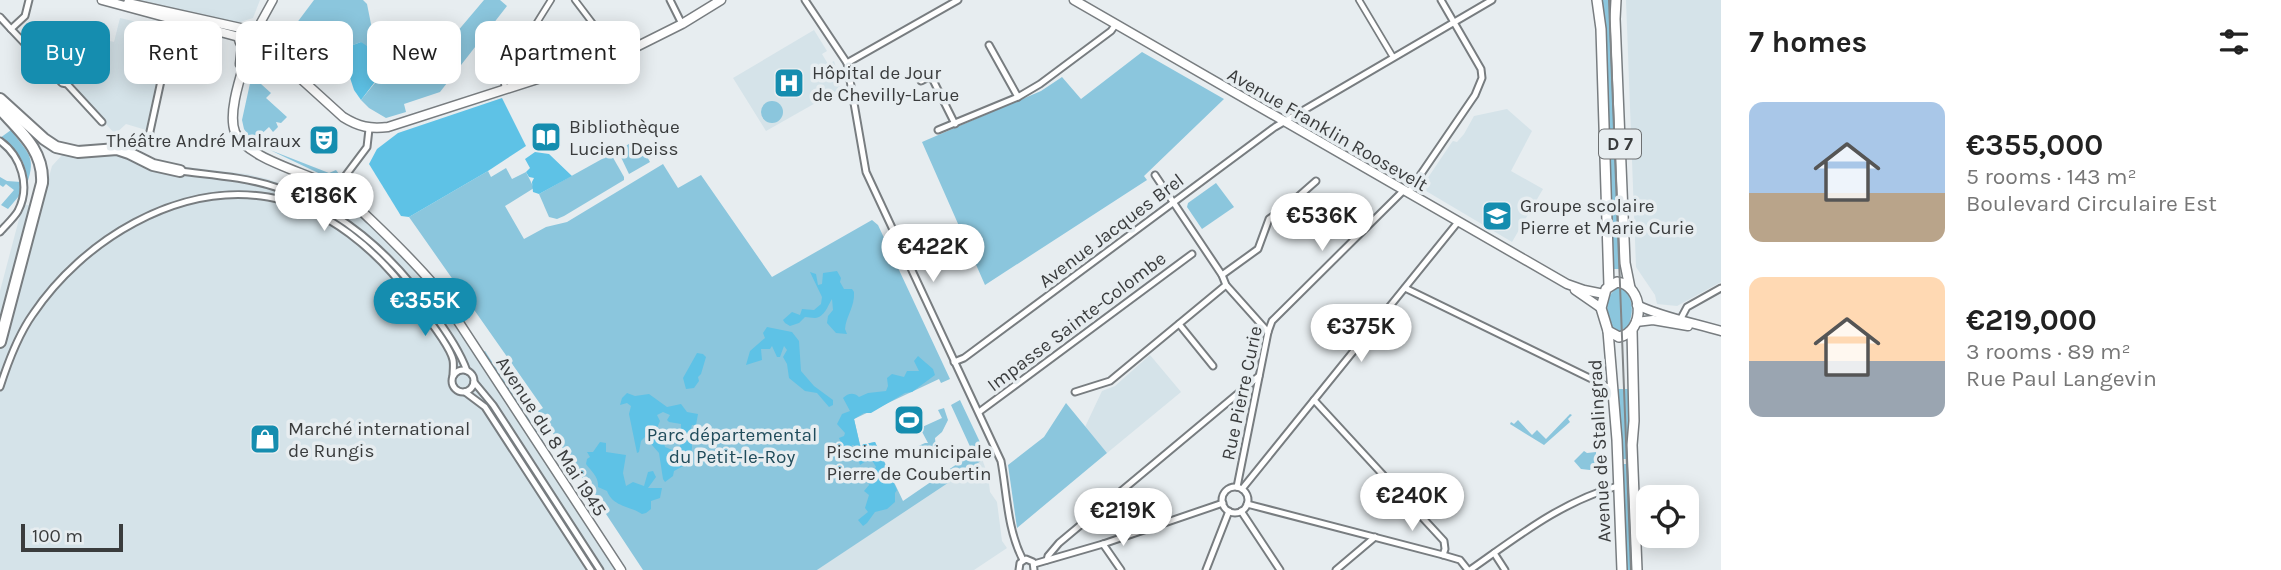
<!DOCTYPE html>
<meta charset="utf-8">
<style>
body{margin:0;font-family:Karla,sans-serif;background:#f6f6f6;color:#222;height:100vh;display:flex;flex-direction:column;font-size:26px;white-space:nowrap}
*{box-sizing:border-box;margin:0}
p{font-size:23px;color:#767676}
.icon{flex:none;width:38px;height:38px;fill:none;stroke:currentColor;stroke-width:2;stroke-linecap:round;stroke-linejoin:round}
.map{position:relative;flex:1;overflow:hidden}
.details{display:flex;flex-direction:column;background:#fff;width:560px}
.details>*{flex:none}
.top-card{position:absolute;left:21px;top:21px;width:665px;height:63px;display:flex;gap:14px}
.buttons{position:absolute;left:1636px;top:485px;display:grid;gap:14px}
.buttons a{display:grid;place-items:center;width:63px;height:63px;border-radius:14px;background:#fff;box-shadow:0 4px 18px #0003;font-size:35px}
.scale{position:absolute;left:21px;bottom:18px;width:102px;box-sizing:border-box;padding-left:7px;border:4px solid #3a3c3d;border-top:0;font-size:19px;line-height:24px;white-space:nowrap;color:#3a3c3d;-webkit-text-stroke:5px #e7edf0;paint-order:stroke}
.price{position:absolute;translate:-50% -60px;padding:0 16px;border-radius:24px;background:#fff;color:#222;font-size:23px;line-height:46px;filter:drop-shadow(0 2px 4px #0008)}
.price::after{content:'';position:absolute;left:50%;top:42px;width:21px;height:16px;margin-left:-10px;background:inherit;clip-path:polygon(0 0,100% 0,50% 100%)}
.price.selected{background:#158daf;color:#fff}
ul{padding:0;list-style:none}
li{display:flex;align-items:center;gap:21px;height:175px;padding:0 28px}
li span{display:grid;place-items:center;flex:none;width:196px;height:140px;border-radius:14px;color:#555}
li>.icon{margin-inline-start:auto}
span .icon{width:84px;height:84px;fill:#fffc;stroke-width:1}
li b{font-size:30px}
h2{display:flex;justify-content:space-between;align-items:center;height:84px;padding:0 28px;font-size:30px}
.tag{padding:0 24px;border-radius:14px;background:#fff;box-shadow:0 4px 18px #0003;font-size:24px;line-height:63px}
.tag.selected{background:#158daf;color:#fff}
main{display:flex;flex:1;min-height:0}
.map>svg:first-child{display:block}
.built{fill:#d5e3e9}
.green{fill:#8bc6dd}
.forest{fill:#5ec2e6;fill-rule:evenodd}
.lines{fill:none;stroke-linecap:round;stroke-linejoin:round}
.pedestrian-casing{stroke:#787d80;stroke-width:8}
.minor-casing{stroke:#787d80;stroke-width:9}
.tertiary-casing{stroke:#787d80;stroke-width:10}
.secondary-casing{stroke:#787d80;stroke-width:11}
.primary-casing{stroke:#787d80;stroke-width:12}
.motorway-casing{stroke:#787d80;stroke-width:14}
.pedestrian{stroke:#fff;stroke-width:4.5}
.minor{stroke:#fff;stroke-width:5}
.tertiary{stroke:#fff;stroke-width:7}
.secondary{stroke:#fff;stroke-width:8}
.primary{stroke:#fff;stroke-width:9}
.motorway{stroke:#fff;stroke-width:10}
.tram{stroke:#828688;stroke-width:2}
.labels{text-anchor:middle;stroke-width:7;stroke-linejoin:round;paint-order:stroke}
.shield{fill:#e7edf0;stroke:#6e7173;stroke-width:2}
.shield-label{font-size:18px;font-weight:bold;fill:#3a3c3d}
.poi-label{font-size:19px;fill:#3a3c3d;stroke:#e7edf0;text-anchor:start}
.street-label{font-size:19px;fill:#3a3c3d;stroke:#e7edf0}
.park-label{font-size:19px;fill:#204c5b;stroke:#e7edf0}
</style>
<main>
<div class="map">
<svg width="1721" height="570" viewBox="0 0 1721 570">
<rect width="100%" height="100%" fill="#e7edf0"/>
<g class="built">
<polygon points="138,0 260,0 253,18 237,23"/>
<polygon points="1626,0 1721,0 1721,282 1677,306 1657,304 1655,295 1636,267"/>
<polygon points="120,18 167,29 146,130 126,124 115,134 53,65 66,52 71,32 114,42"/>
<polygon points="814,30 827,51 822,54 828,64 834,61 842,88 766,131 733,78"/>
<polygon points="1507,109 1532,131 1511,171 1543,189 1512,242 1421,188 1452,142 1453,141 1457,142 1464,134 1474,116"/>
<polygon points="106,146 158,164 247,174 268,179 301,191 340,213 346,206 368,223 419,273 439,299 616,570 0,570 0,291 23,204 40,208 52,166 63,154 77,147"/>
<polygon points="1150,355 1181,392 1107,453 1085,427 1102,391 1115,386"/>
<polygon points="982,459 988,475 990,492 997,502 1002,541 1007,548 974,570 817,570"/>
</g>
<g class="green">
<path d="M314 0H363L367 4 372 29 396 36 406 58 419 53 412 33 440 52 484 0H500L507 6 440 92 404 104 406 112 386 118 369 108 361 100 379 78 361 42 345 48 342 53C335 32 314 30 296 24Z"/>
<polygon points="1600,0 1614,0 1622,269 1613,269"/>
<polygon points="1142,52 1224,99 1144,176 1147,180 985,285 922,142 1041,91 1062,77 1081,99"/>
<polygon points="262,56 273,61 286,73 280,79 262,62"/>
<polygon points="254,65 259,67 261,84 271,93 266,98 287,117 281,123 276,122 278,127 273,132 269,127 253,142 244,129 242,120"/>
<circle cx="772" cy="112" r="11"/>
<path d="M11 130C27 153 37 155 27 184 27 162 18 150 0 138Z"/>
<polygon points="635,140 639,142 650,162 629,174 618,151"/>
<polygon points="270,150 329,173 336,170 339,174 336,180 333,180"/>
<polygon points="611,154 624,177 624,180 564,216 557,219 549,217 539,194"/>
<polygon points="663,164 678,188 701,175 772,277 872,220 878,225 950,379 941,383 939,379 854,419 860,445 875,442 903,501 973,453 951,405 960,400 987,457 817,570 643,570 540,414 538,411 543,408 409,217 488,171 491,177 506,168 512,179 526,172 534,188 505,206 524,239 546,227 567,222"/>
<polygon points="0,177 7,181 21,182 19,196 8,209 1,205 14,190 6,184 3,187 0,185"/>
<polygon points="1216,183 1234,207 1202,229 1187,207 1188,203"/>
<path d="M1617 288H1622C1634 298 1634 312 1628 327L1619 332 1611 327C1607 312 1603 298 1617 288Z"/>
<polygon points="485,351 543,441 541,442 483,352"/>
<polygon points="1615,389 1630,389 1630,459 1621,459"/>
<polygon points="1066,403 1107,453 1017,528 1008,465 1044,437"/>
<polygon points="944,408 948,420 942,432 935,438 936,449 904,455 903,453 925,443 928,443 920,428 942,418 938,410"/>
<polygon points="1570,414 1572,415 1568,419 1570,422 1544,445 1510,424 1511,422 1514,424 1518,420 1532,435 1537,430 1546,439"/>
<polygon points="1584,451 1587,453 1596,452 1596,464 1590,470 1581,469 1574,461"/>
<polygon points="1621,464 1630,464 1634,570 1625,570"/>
</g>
<g class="forest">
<polygon points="361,42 377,53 387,66 361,100 354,90 342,53 345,48"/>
<polygon points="502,98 526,146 488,171 409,217 401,216 369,164 377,149 398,133"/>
<polygon points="535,152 549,154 572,176 539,194 533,192 532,182 534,178 529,177 526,172 530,168 525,159"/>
<path d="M837 271 841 278 840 282 844 289H852L854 292C855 307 846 316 845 329L847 334 836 333 827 323 828 316 833 310 832 299C828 305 825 317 815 318 811 318 808 317 805 317L799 323 790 326 785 323 783 320 792 312 800 315 802 309 814 310 821 304 822 297 810 272 816 274 818 285 822 284 823 273Z"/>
<polygon points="767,327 792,332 799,341 801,371 814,386 833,400 833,405 829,407 817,393 805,391 789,378 787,364 783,357 787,350 784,346 780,357 777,357 772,346 770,349 761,349 762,360 746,365 750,351 765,338 763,333"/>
<polygon points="697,353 703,354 706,357 701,374 698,377 699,381 694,388 686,389 683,378"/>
<path d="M918 356 933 369 935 375 912 392 905 393 871 413H864L854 419 860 445 875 442 897 490 895 493V502L887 509 875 512 867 523 863 526 858 520 868 512 865 508 869 495 864 491 869 485 868 480 876 467 873 462 866 461 860 465 854 445H852L850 455H846L839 438 844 436 845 433 837 424 842 414 850 411 843 398C848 393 854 392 859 397L868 393 886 391 888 386 887 378 892 374 904 377 907 371H919L914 361Z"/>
<path d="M627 393 635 396 649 394 667 407 681 404 687 412 698 414 696 425H692C689 434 692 438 692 447 692 452 689 460 687 464L674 471 673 476 665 482 663 479 659 453 645 437 641 441 639 452 637 453 629 414 631 406 627 403 620 405 622 398ZM663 412 670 415 667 420 669 422 681 424 680 447 675 451 665 447 664 443 654 435 660 421 657 415Z"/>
<path d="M600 442 606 443V452L626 455 623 473 626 486 633 482 644 486 648 472 653 471 656 477 648 488H662L660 498 651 501V509L646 513 642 514C630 506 613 507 607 491L598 487C599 477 591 471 586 464L587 459 590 457 587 452H593Z"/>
</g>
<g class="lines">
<g class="pedestrian-casing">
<g id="pedestrian">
<polyline points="575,0 597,29 612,54"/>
<polyline points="1359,0 1393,57"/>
<polyline points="505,88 503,77 551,0"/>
</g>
</g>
<g class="minor-casing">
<g id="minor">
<polyline points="29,0 25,16 11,29 62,83 67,84 102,122"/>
<polyline points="670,0 682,24"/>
<path d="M805 0 847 63 866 172 1001 461C1007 494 1007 529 1023 560"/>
<polyline points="0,17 11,29"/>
<polyline points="989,45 1018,97"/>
<polyline points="847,63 958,0"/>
<polyline points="921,81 931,76 955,124"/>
<polyline points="938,130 1018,97 1040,84 1111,31 1116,24"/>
<polyline points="149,136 174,21"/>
<path d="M0 141C21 156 31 186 18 211 14 218 5 226 0 232"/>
<path d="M180 171C211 175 245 177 275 187 344 210 398 260 438 320 449 336 460 352 467 371"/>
<polyline points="1155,175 1222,275 1226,285 1268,332"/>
<polyline points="334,191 367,147 369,129"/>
<polyline points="1408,193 1475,95 1482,78 1481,69 1441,0"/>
<polyline points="1222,275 1258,249 1269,219 1291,203 1316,181"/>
<polyline points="1405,288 1612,389"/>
<polyline points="1679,322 1687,307 1721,288"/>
<polyline points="1179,324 1213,366"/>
<polyline points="954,362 964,358 1275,127 1492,0"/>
<circle cx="463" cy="381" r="11"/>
<polyline points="474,382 493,405 600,570"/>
<path d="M0 387C8 362 18 335 33 314 82 241 177 182 268 197 327 207 378 251 412 298 423 312 450 345 453 360 454 365 453 371 453 376"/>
<polyline points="465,392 485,407 591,570"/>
<polyline points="1075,392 1110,381 1226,285"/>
<polyline points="1314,400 1444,541 1445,549 1443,555"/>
<polyline points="979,412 1192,254"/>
<polyline points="1237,487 1268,332 1272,321 1403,191"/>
<circle cx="1235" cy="500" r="13"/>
<polyline points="1242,489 1458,222"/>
<polyline points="1247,504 1443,555 1460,560 1468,570"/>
<polyline points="1241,511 1280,570"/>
<polyline points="1103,544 1121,570"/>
<polyline points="1494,553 1505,570"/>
<polyline points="1047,560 1048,556 1059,543 1259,376"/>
<polyline points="1034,564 1103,544 1223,503"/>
<polyline points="1019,570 1020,563 1026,559 1033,562 1034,570"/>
<polyline points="1206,570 1229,511"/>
<polyline points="1336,570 1375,537"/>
<path d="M1470 570C1517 537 1562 501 1618 486"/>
</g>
</g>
<g class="tertiary-casing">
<polyline id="tertiary" points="256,31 273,0"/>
</g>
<g class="secondary-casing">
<g id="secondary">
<polyline points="102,0 239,37"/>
<polyline points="1074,0 1567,284 1584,290 1604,294"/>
<polyline points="128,3 245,29"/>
<circle cx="249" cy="38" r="10"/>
<path d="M257 43 278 58 343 117C359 127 370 129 388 127L634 48 682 24 721 0"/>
<path d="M249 48C243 70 227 111 235 132 247 160 310 173 336 189 349 198 360 210 372 221 394 242 415 263 435 286L621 570"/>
<polyline points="240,64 242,46"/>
<polyline points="311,182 353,208"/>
<polyline points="1575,290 1601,308"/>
<path d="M1637 305C1661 317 1694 323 1721 331"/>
<polyline points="1636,322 1653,320 1688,326"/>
</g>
</g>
<g class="primary-casing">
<g id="primary">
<polyline points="1597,0 1601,29 1609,286"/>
<polyline points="1616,0 1615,19 1625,263 1630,288"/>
<path d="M1617 282C1644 285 1646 332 1619 337L1608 331 1601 308 1606 289Z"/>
<polyline points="1632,330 1634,421 1632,445 1637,570"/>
<polyline points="1608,331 1617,440 1622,570"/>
</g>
</g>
<g class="motorway-casing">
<g id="motorway">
<polyline points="0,99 44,139 56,147 78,152 117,149 129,153 153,165 180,171"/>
<path d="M0 109C21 132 44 151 42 183L0 342"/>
</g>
</g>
<use href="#pedestrian" class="pedestrian"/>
<use href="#minor" class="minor"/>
<use href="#tertiary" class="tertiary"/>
<use href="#secondary" class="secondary"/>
<use href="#primary" class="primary"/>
<use href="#motorway" class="motorway"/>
<polyline class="tram" points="1609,0 1631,570"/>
</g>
<defs>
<g id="hospital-square" transform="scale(1.575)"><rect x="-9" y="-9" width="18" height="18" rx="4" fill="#158daf" stroke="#e7edf0"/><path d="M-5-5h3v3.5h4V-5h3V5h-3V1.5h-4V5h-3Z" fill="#fff"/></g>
<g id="library-square" transform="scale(1.575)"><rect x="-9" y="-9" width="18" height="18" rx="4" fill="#158daf" stroke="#e7edf0"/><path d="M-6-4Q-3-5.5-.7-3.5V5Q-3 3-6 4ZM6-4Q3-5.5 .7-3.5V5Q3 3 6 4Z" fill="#fff"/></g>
<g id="theatre-square" transform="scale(1.575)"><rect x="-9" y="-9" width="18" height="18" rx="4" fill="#158daf" stroke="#e7edf0"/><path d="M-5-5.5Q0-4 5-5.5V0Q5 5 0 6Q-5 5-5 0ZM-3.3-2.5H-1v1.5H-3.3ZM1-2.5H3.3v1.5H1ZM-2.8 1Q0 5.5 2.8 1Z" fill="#fff"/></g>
<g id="school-square" transform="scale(1.575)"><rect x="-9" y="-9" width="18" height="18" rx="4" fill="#158daf" stroke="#e7edf0"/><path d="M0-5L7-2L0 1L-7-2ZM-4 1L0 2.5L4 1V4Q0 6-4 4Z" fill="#fff"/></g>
<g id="stadium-square" transform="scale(1.575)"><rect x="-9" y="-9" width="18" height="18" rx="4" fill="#158daf" stroke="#e7edf0"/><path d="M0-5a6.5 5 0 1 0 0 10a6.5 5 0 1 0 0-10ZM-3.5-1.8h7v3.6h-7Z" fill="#fff"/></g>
<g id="shop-square" transform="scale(1.575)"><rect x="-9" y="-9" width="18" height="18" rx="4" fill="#158daf" stroke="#e7edf0"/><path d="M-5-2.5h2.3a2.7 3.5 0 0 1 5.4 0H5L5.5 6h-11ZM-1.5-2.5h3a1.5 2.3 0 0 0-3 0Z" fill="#fff"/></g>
</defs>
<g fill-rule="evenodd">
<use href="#hospital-square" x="789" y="83"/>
<use href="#library-square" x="546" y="137"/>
<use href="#theatre-square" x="324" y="140"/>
<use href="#school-square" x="1497" y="216"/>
<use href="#stadium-square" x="909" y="420"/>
<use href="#shop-square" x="265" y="439"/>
</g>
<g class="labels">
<rect class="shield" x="1599" y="129.5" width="42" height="29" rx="5"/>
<g class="shield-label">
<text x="1620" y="150">D 7</text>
</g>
<g class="poi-label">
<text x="812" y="79">Hôpital de Jour<tspan x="812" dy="22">de Chevilly-Larue</tspan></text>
<text x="569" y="133">Bibliothèque<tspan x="569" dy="22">Lucien Deiss</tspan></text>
<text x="301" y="147" text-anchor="end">Théâtre André Malraux</text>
<text x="1520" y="212">Groupe scolaire<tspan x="1520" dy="22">Pierre et Marie Curie</tspan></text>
<text x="288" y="435">Marché international<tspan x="288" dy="22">de Rungis</tspan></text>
<text x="909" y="458" text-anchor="middle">Piscine municipale<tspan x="909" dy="22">Pierre de Coubertin</tspan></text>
</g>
<g class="street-label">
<text transform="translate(1328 129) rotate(30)" y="7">Avenue Franklin Roosevelt</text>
<text transform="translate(1111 230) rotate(-37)" y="7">Avenue Jacques Brel</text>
<text transform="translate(1076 321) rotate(-37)" y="7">Impasse Sainte-Colombe</text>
<text transform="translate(1241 393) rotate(-78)" y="7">Rue Pierre Curie</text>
<text transform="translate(552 436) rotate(57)" y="7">Avenue du 8 Mai 1945</text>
<text transform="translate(1599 451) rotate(-93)" y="7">Avenue de Stalingrad</text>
</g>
<g class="park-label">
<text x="732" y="441">Parc départemental<tspan x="732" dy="22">du Petit-le-Roy</tspan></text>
</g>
</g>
</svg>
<div class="buttons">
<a><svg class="icon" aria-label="locate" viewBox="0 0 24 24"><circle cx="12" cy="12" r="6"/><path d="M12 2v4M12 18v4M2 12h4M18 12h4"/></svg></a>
</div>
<div class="scale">100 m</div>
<b class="price" style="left:324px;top:233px">€186K</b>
<b class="price" style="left:1322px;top:253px">€536K</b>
<b class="price" style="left:933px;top:284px">€422K</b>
<b class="price selected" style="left:425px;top:338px">€355K</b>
<b class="price" style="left:1361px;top:364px">€375K</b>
<b class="price" style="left:1412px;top:533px">€240K</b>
<b class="price" style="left:1123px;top:548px">€219K</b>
<div class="top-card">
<a class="tag selected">Buy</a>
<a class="tag">Rent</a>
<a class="tag">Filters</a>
<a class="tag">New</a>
<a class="tag">Apartment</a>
</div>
</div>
<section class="details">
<h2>7 homes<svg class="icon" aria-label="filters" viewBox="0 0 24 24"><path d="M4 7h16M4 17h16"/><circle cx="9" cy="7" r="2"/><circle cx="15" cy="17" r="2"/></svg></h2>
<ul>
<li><span style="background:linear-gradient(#a9c7e8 65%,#b9a48a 0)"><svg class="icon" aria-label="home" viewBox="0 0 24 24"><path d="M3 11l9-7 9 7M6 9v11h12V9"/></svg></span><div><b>€355,000</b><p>5 rooms · 143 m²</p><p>Boulevard Circulaire Est</p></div></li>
<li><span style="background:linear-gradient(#ffd9b3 60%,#9aa5b1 0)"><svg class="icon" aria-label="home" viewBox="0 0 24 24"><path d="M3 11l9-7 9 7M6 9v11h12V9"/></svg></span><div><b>€219,000</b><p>3 rooms · 89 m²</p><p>Rue Paul Langevin</p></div></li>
</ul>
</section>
</main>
